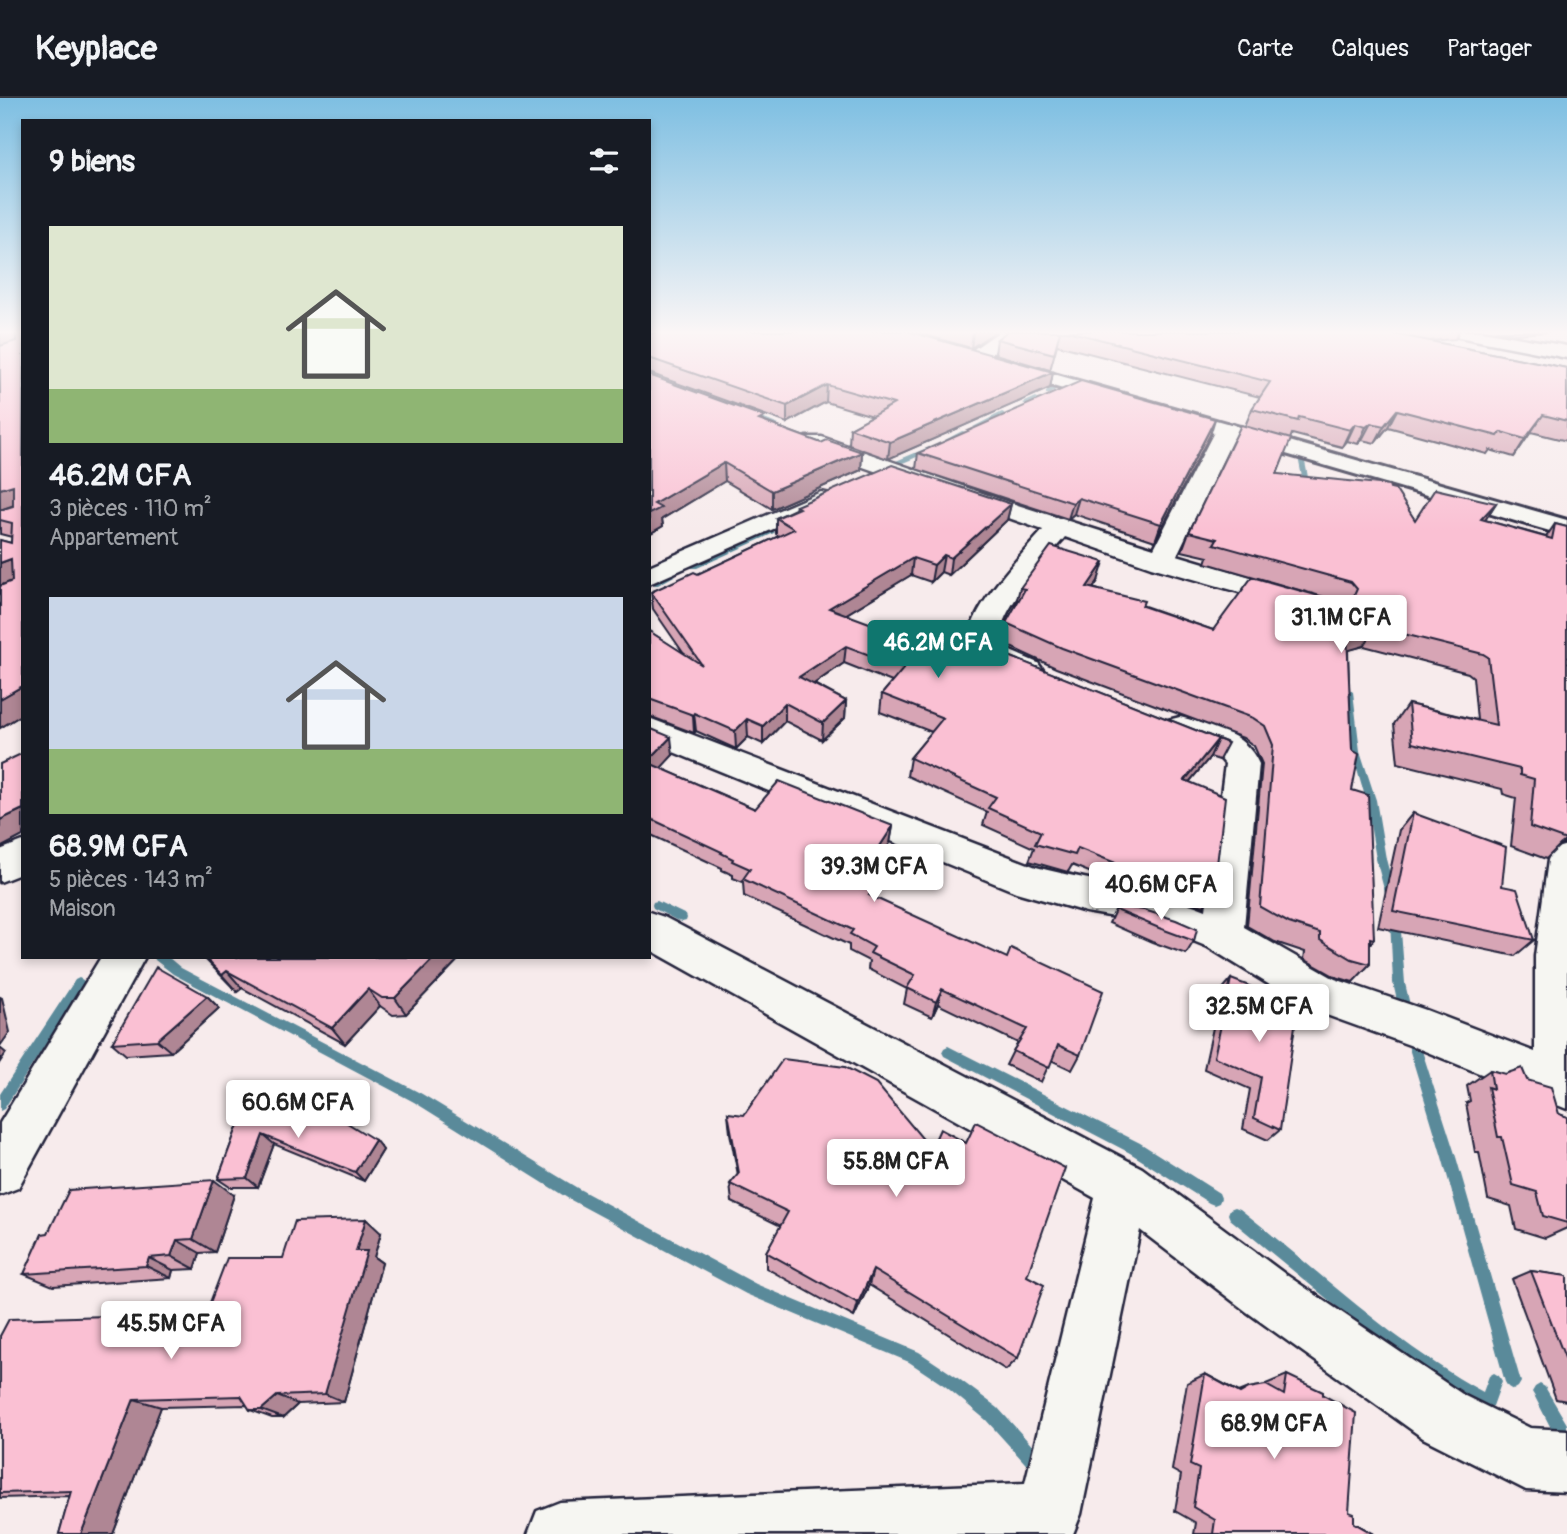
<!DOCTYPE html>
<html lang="fr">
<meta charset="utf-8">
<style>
body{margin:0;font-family:Pangolin,sans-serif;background:#242831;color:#f1f3f6;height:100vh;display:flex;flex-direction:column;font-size:26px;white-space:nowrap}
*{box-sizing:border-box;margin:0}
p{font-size:23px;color:#9ea1a6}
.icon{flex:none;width:38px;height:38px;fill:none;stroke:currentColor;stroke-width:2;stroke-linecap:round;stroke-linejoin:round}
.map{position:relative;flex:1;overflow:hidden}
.details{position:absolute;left:21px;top:21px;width:630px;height:840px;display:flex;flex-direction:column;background:#171b24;border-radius:0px;box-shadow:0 4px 10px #0003}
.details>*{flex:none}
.price{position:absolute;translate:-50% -60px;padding:0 16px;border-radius:7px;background:#fff;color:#222;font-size:23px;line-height:46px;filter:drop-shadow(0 2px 4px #0008)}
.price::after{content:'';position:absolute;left:50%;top:42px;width:21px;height:16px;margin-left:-10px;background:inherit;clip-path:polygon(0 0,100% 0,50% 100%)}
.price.active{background:#0f766e;color:#fff}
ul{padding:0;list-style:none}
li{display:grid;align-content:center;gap:14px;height:371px;padding:0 28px}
li span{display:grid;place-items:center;height:217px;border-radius:0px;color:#555}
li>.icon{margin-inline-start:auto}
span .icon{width:126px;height:126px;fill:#fffc;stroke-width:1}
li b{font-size:30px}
h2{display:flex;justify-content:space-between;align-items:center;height:84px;padding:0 28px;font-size:30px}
header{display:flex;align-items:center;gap:42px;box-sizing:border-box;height:98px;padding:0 35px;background:#171b24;border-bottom:2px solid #363941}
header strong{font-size:33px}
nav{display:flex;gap:38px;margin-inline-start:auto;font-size:24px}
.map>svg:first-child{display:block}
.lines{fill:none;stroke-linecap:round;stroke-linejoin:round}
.stream{fill:#5a8a9a;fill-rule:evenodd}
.minor-casing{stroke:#22223b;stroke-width:5}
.major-casing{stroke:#22223b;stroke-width:6}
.minor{fill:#f6f6f2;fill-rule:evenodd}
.major{fill:#f6f6f2;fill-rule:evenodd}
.wall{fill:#d7a5b5;stroke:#22223b;stroke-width:2}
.shaded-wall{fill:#af8694;stroke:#22223b;stroke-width:2}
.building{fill:#fac0d3;stroke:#22223b;stroke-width:2}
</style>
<header>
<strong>Keyplace</strong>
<nav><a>Carte</a><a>Calques</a><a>Partager</a></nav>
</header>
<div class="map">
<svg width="1567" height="1436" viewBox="0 0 1567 1436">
<rect width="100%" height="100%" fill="#f7ebec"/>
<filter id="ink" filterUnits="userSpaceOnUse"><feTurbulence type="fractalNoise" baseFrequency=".0143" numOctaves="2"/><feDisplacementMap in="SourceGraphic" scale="14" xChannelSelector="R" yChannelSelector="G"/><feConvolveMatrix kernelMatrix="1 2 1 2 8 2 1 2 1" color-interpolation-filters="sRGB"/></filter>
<g filter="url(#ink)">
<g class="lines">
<g class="stream">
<polygon points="1512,236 1563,245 1565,246 1563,247 1510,238"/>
<polygon points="1455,237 1485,243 1487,244 1485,245 1453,239"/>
<polygon points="1054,288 1059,289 1050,296 1046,296 1046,294"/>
<polygon points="1036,299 1039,301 1038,302 1026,307 1023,305"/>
<polygon points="1002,314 1004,315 1004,317 978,330 973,329"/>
<polygon points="753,318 757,318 779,327 774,328 753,320"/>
<polygon points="962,333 967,334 950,343 945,342"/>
<path d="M929 349 932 351 931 352C916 359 897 371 881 366L884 364 896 363Z"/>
<polygon points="1301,357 1304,359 1310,389 1307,391 1304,389 1298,359"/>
<polygon points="772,432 775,434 774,435 697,470 691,470 690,468"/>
<polygon points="669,475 672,475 676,477 658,487 655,487 651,485"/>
<polygon points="1349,591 1353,594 1360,653 1376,702 1386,761 1395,795 1394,798 1390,799 1386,798 1385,795 1376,761 1366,702 1352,653 1345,594"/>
<polygon points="657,803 686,817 687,820 686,823 682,824 678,823 653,810 652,807 653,804"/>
<polygon points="1395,816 1399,817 1400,820 1405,885 1412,916 1410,920 1406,921 1402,920 1400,916 1393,885 1390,820 1391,817"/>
<polygon points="154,859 168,859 181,870 422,996 579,1091 756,1186 919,1254 955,1278 998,1310 1045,1362 1047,1368 1045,1374 1039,1376 1033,1374 986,1322 945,1288 909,1264 746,1196 569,1101 414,1004 173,876 155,862"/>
<polygon points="79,880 83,882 85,885 83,888 4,1011 0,1013 0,996 75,882"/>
<polygon points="1411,932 1415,933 1417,937 1456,1059 1521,1284 1518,1289 1513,1292 1508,1289 1505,1284 1442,1059 1405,937 1407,933"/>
<polygon points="948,948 1140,1045 1219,1095 1221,1100 1219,1105 1214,1107 1209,1105 1130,1055 944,958 942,954 944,950"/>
<path d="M1235 1109 1240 1111C1320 1174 1393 1245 1483 1294L1489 1278 1494 1275 1499 1278 1502 1283 1493 1308 1484 1311 1444 1290 1381 1245 1230 1121 1228 1116 1230 1111Z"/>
<polygon points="1540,1286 1545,1289 1567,1326 1567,1342 1555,1338 1535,1299 1532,1294 1535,1289"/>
</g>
<g class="minor-casing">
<g id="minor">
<polygon points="1000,233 1020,233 982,263 968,263 965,259 968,255"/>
<polygon points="1445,233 1482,233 1567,248 1567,260 1454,238"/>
<path d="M1226 325 1234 327 1237 332 1177 457 1305 495 1309 501 1305 507 1295 510 1285 507 1151 469 1065 439C1047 460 990 521 1001 549L1038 565 1043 572 1038 579C1021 583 1007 576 991 569 980 564 968 554 969 540 973 506 1021 458 1043 432L806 349 803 344 806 339H822L1002 402 1154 450 1215 332 1218 327Z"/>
<polygon points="821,394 830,396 833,401 830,406 649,486 649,468"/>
<path d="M1180 619C1211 627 1245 634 1259 666L1244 829 1335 881 1426 912 1535 954V858L1548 762 1553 751 1567 747V1011L1415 949 1307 910 1208 849 1169 833 1138 823 1086 814 1016 794 649 644V620L1036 769C1093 784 1151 790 1206 812L1225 666C1210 645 1176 651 1163 630L1168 622Z"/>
<polygon points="23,743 23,775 0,784 0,752"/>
<polygon points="649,814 664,819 1142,1070 1285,1176 1465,1298 1530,1330 1567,1332 1567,1394 1526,1392 1423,1340 1247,1214 1140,1132 1081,1416 1073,1436 528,1436 537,1413 560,1404 1025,1385 1095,1100 649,851"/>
<polygon points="101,859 145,859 18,1090 0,1097 0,1025"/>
</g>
</g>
<g class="major-casing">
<polygon id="major" points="1001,261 1567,422 1567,438 994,271 991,267 994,263"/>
</g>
<use href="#minor" class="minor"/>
<use href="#major" class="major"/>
</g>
<g class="wall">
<polygon points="23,233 23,616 0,630 7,485 0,488 0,442 11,445 12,439 0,436 0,412"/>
<polygon points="911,233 996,233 971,250"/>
<polygon points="1008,233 1459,233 1455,241 1429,243 1567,270 1567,343 1531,334 1514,359 1490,352 1487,356 1388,329 1375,345 1362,342 1358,346 1347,343 1342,349 1292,336 1277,376 1390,390 1415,422 1496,405 1485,422 1546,439 1555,426 1567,429 1567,745 1560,747 1546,761 1511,748 1516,700 1503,696 1502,691 1398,665 1394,626 1408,606 1477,622 1473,579 1468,575 1364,548 1348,552 1352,692 1374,841 1370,846 1370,866 1353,884 1336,879 1304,861 1305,854 1275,844 1247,828 1262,666 1254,648 1243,640 1056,570 1002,545 1006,525 1015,509 1020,490 1098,483 1093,490 1213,532 1341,504 1206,465 1208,459 1182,453 1189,434 1245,328 1252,311 1260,299 1057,247 1050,272 995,256 997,241"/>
<polygon points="1495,233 1566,233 1516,236"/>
<polygon points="649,236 1053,274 1050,290 888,361 849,347 850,330 873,318 826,304 787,325 649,275"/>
<polygon points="649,277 765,324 821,345 862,354 861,372 772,411 725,383 662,421 663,428 649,436"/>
<polygon points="1210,337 1155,443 1074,416 1068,421 916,371 918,355"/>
<polygon points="1011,406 1007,422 949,477 941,474 931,484 911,477 845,517 950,555 981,547 1228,645 1219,662 1210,659 1189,684 1214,792 1204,808 1111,783 1072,767 1068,774 1029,763 1034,750 983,727 987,714 907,678 910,660 932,634 880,614 882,596 892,584 844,565 814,586 846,603 845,620 822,642 785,623 763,646 748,639 736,651 696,633 694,635 649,618 649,533 684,556 653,511 651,494 698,476 779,438 776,436 776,420 795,411 796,408"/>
<polygon points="649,630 673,657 660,670 755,711 893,728 890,745 863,788 873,792 872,799 1080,957 1072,972 1051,962 1041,984 1006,967 1013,953 1018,945 938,906 932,919 904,906 907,891 868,871 869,863 849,853 849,847 744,798 743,784 733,780 733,777 722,772 722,770 649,736"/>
<polygon points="1413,715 1502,788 1534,842 1515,858 1378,829 1399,732"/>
<polygon points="1117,808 1194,843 1186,856 1152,844 1109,825"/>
<polygon points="203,859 461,859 406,916 393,917 380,908 345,946 242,890 237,894"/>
<polygon points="1231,881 1280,1032 1268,1042 1243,1031 1250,991 1204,971 1221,893"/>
<polygon points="207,898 219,910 171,954 126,957 112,945"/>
<polygon points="1490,972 1527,982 1559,1016 1567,1019 1567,1130 1545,1140 1516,1131 1511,1108 1488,1101 1479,1054 1475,1054 1466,1005 1470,1003 1467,988"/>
<polygon points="728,1015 1027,1178 1018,1260 1006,1272 869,1187 854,1219 766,1170 766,1154 781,1128 732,1104 730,1086 738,1077 730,1035"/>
<polygon points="238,1027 375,1042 383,1052 364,1083 274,1046 258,1089 230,1089 218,1081"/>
<polygon points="234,1097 215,1154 200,1155 195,1171 173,1172 171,1180 53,1188 24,1176"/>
<polygon points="381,1135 374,1159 382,1165 344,1304 298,1306 283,1320 272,1320 250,1312 247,1307 161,1309 113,1436 59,1436 70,1398 0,1400 0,1238 206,1215 283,1160"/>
<polygon points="1531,1173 1567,1178 1567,1303 1556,1301 1512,1181"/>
<polygon points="1205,1276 1239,1294 1249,1290 1266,1287 1266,1286 1287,1277 1323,1297 1349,1414 1354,1425 1374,1436 1194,1436 1196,1425 1175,1413 1181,1377 1172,1372 1187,1285"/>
</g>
<g class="shaded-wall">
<polygon points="0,233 18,233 23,241 0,250"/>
<polygon points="975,233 996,233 971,250 973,234"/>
<polygon points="1053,274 1050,290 888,361 890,344"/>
<polygon points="827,287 826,304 787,325 787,308"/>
<polygon points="1397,312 1388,329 1375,345 1384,328"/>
<polygon points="1543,317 1531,334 1514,359 1525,341"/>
<polygon points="1215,321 1210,337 1155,443 1161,426"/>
<polygon points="1371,325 1362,342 1358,346 1366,329"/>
<polygon points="1355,326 1347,343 1342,349 1350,332"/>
<polygon points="862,354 861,372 772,411 772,393"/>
<polygon points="724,365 725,383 662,421 663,428 649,436 649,416 654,406"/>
<polygon points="13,387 23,404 0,412 0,391"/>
<polygon points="1079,400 1074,416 1068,421 1073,405"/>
<polygon points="1496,405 1484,424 1481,421"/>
<polygon points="1011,406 1007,422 949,477 951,460"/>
<polygon points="944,457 941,474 931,484 934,467"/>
<polygon points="913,460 911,477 828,527 829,510"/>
<polygon points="11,461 23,479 0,488 0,465"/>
<polygon points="1104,464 1098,483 1081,508 1087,489"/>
<polygon points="1376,529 1364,548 1336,556 1347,536"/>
<polygon points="846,548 844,565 799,596 799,579"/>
<polygon points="21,589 23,591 23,616 0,630 0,601"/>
<polygon points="846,603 845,620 822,642 823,625"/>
<polygon points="785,605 785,623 763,646 763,628"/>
<polygon points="694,615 696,633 694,635 693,617"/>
<polygon points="747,621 748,639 736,651 735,633"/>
<polygon points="671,639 673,657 650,682 649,662"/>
<polygon points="1218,641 1210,659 1176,700 1185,682"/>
<polygon points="23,711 23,738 0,750 0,722"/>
<polygon points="893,728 890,745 855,802 856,785"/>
<polygon points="1567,734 1567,745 1560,747 1566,742"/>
<polygon points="435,859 461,859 406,916 395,900"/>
<polygon points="227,873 242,890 237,894 222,877"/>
<polygon points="368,891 380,908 345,946 332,930"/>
<polygon points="942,891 938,906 932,919 936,904"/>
<polygon points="207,898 219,910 171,954 157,942"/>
<polygon points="0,899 2,900 10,934 0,948"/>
<polygon points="0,950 6,955 0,964"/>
<polygon points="263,1037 274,1046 258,1089 247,1080"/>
<polygon points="375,1042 383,1052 364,1083 355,1074"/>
<polygon points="214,1082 234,1097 215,1154 193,1141"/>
<polygon points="366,1121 381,1135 374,1159 382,1165 344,1304 325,1296 356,1153"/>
<polygon points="177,1142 200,1155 195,1171 171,1158"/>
<polygon points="149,1160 173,1172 171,1180 146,1168"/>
<polygon points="873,1172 869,1187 854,1219 858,1205"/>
<polygon points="277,1298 298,1306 283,1320 261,1312"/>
<polygon points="134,1301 161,1309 113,1436 81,1436"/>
</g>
<g class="building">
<polygon points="16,233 23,233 23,590 21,589 0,601 0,488 12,483 11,461 0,465 0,442 11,445 12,425 0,422 0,412 13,408 13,387 0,391 0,248 16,243"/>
<polygon points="660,233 907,233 1053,274 890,344 850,330 894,306 827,287 787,308 649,260 649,236"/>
<polygon points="1008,233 1060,233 1054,256 997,241"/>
<polygon points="1067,233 1379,233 1567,270 1567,323 1543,317 1525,341 1501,334 1498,338 1397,312 1384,328 1371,325 1366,329 1355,326 1350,332 1299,319 1298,323 1252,311 1270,284"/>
<polygon points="649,277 765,319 759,322 821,345 827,342 862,354 772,393 724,365 654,406 661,410 649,416"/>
<polygon points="1081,283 1215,321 1161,426 1079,400 1073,405 918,355"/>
<polygon points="1241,327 1291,341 1277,376 1389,387 1390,390 1395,391 1415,422 1435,391 1496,405 1481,421 1552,441 1555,426 1567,429 1567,739 1566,742 1530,729 1534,681 1520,677 1520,671 1412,645 1408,606 1496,627 1488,559 1483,556 1376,529 1347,536 1352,652 1359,656 1352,692 1368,697 1374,841 1370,840 1370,866 1352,861 1320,842 1320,835 1289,825 1260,809 1273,647 1265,628 1253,620 1062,550 1006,525 1025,491 1020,490 1051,448 1104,464 1087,489 1144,503 1142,508 1213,532 1252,479 1340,504 1353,500 1357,491 1351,484 1214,446 1217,441 1189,434"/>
<polygon points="892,367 1011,406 951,460 944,457 934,467 913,460 829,510 950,555 969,530 981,547 1228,645 1218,641 1185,682 1225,699 1214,792 1118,766 1078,750 1075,757 1035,746 1041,734 988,710 996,699 910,660 943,620 882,596 904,570 846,548 799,579 846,603 823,625 785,605 763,628 747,621 735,633 694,615 693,617 649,601 649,533 702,567 651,494 694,474 698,476 794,431 776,420 799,410 796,408"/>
<polygon points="649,630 671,639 649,662"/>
<polygon points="23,655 23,711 0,722 0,666"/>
<polygon points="649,665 755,711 779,683 893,728 856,785 873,792 869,797 1007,860 1011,850 1103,893 1080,957 1058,947 1049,970 1013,953 1027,931 942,891 936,904 907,890 915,877 870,855 874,849 850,836 853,832 743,781 750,771 732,763 733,761 721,755 722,754 649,720"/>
<polygon points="1413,715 1506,749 1502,788 1517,791 1534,842 1393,813"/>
<polygon points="1117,808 1144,812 1176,822 1197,831 1194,843 1159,830 1116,812"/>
<polygon points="204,859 435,859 395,900 382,900 368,891 332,930 227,873 222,877"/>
<polygon points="156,869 207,898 157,942 112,945"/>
<polygon points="1231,881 1298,907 1280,1032 1254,1020 1261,979 1214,959"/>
<polygon points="783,961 845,969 876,985 931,1051 940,1031 966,1045 976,1024 1065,1070 1027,1178 1044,1187 1018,1260 873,1172 858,1205 766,1154 788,1114 730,1086 739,1075 728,1015 744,1017"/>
<polygon points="1522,970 1527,982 1551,989 1559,1016 1567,1019 1567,1125 1543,1118 1537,1094 1513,1087 1502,1039 1498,1039 1488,989 1493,991 1490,972 1505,976"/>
<polygon points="276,1003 326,1022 331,1015 375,1042 355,1074 263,1037 247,1080 218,1081 238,1027 266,1028"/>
<polygon points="214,1082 193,1141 177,1142 171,1158 149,1160 146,1168 24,1176 42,1136 48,1135 69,1092"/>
<polygon points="366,1121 356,1153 367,1153 325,1296 277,1298 261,1312 250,1312 241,1298 134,1301 81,1436 59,1436 71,1393 0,1395 0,1238 9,1221 206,1215 227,1160 283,1160 295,1123"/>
<polygon points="1531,1173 1567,1178 1567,1265"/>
<polygon points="1205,1276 1240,1295 1249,1290 1266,1287 1284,1297 1287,1277 1323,1294 1323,1297 1356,1315 1349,1414 1354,1416 1354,1425 1374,1436 1213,1436 1215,1422 1193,1409 1199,1371 1190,1367"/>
</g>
</g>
<linearGradient id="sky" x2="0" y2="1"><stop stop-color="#7ebfe2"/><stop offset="0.54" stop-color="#fbf6f6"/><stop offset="1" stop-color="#fbf6f6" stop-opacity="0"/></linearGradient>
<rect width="1567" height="434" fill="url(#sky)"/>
</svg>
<b class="price" style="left:1341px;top:557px">31.1M CFA</b>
<b class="price active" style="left:938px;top:582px">46.2M CFA</b>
<b class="price" style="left:874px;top:806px">39.3M CFA</b>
<b class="price" style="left:1161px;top:824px">40.6M CFA</b>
<b class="price" style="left:1259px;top:946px">32.5M CFA</b>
<b class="price" style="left:298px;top:1042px">60.6M CFA</b>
<b class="price" style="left:896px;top:1101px">55.8M CFA</b>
<b class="price" style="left:171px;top:1263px">45.5M CFA</b>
<b class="price" style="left:1274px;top:1363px">68.9M CFA</b>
<section class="details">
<h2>9 biens<svg class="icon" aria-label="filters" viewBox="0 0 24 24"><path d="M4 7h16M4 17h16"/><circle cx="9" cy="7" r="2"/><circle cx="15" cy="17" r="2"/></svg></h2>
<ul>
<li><span style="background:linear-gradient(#dfe7d0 75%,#8fb573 0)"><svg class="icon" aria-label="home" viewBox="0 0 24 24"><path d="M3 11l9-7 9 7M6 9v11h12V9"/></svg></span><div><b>46.2M CFA</b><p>3 pièces · 110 m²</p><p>Appartement</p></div></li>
<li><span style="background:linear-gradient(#c9d6e8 70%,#8fb573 0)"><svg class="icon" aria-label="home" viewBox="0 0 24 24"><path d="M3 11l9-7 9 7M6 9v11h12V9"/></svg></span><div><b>68.9M CFA</b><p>5 pièces · 143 m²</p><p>Maison</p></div></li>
</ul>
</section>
</div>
